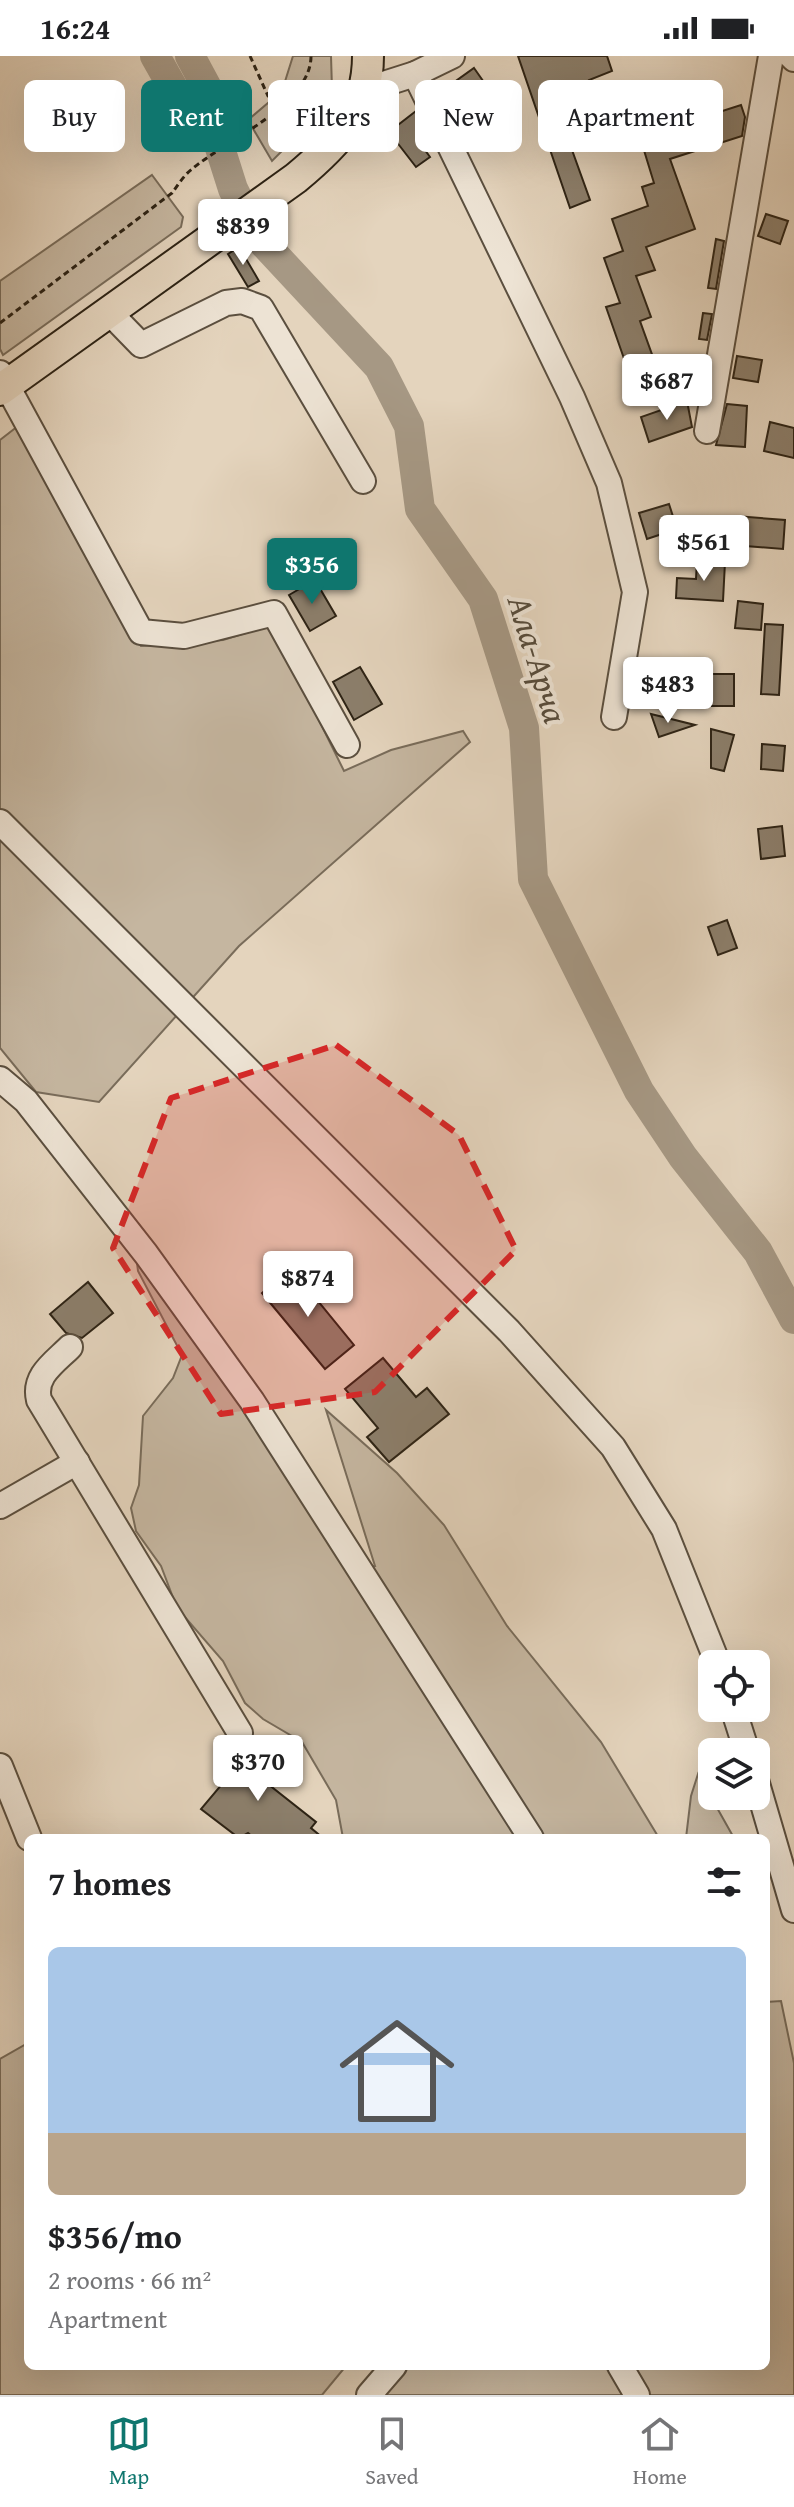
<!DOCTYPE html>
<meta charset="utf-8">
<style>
body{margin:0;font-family:"Gentium Book Plus",serif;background:#f6f6f6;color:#202124;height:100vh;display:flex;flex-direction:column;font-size:30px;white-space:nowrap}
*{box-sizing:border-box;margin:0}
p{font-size:26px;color:#757577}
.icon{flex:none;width:44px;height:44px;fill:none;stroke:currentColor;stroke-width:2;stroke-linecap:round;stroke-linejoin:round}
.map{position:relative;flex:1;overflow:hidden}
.drawer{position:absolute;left:24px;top:1778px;width:746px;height:536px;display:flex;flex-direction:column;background:#fff;border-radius:12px;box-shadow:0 8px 32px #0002}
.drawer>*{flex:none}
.hud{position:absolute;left:24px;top:24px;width:746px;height:72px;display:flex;gap:16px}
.buttons{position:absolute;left:698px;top:1594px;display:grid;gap:16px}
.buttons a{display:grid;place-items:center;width:72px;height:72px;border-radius:12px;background:#fff;box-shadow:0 8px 32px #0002;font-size:40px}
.price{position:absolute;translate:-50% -68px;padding:0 18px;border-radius:8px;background:#fff;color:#222;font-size:26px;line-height:52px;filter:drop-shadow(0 2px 4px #0008)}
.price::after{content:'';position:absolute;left:50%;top:48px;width:24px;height:18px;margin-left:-12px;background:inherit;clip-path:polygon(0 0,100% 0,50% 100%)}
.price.on{background:#0f766e;color:#fff}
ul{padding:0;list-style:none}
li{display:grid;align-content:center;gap:16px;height:424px;padding:0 24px}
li+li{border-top:2px solid #e0e0e0}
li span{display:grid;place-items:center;height:248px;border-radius:12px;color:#555}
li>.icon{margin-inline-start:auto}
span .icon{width:144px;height:144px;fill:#fffc;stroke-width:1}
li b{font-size:34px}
h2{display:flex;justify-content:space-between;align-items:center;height:96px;padding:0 24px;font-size:34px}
.chip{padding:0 28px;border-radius:12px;background:#fff;box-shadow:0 8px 32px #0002;font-size:28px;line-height:72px}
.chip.on{background:#0f766e;color:#fff}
.status{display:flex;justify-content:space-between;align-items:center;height:56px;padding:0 40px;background:#fff;direction:ltr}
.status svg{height:22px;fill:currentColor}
.tab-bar{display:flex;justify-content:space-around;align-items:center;height:112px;border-top:2px solid #e0e0e0;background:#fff;font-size:22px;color:#757577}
.tab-bar a{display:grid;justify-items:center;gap:4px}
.tab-bar .on{color:#0f766e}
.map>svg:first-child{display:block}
.green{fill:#c5b6a0;stroke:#796c5a;stroke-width:2}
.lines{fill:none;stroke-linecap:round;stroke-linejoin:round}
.river{stroke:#a69884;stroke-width:30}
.building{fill:#8c7f6c;stroke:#2d2315;stroke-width:2}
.minor-casing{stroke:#5b4f3f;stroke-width:28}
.major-casing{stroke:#2d2315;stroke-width:34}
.path{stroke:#2d2315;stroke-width:3;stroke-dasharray:6 4;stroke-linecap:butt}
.minor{stroke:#ede3d4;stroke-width:24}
.major{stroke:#e4d4bd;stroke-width:30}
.marked{fill:#d62828;fill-opacity:0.2;stroke:#d62828;stroke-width:6;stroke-dasharray:16 10;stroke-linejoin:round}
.labels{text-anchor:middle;stroke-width:8;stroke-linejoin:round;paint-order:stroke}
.water-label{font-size:34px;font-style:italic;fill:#574c3c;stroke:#ede3d4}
</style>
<div class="status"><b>16:24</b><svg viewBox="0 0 49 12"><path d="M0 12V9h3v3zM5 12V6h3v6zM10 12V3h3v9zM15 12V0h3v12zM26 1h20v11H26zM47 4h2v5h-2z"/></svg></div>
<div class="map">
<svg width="794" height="2339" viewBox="0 0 794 2339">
<rect width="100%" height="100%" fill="#e4d4bd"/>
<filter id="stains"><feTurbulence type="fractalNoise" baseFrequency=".0025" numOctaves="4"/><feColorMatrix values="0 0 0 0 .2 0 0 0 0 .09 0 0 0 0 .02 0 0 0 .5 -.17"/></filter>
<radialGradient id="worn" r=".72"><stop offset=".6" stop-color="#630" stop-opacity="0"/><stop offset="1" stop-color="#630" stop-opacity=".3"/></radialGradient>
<g class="green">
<polygon points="293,0 331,0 332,33 316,61 272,105 248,64 282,35"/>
<polygon points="152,119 183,161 181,171 3,299 0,293 0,225"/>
<polygon points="18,370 141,590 223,584 272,569 344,715 391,694 463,675 470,686 239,890 99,1046 36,1036 0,992 0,384"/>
<polygon points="135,1191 352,1511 375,1510 326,1354 397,1417 444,1469 507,1570 601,1686 659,1782 343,1782 336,1744 302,1686 263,1663 245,1647 223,1605 177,1552 161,1510 136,1475 131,1452 139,1429 143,1360 173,1322 182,1299 138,1215"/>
<polygon points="698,1718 734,1782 686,1782 691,1740"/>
<polygon points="781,1945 794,2007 794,2339 366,2339 385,2310 766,2310 766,1946"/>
<polygon points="28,1987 28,2310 346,2310 322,2339 0,2339 0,2003"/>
</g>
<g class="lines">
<g class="river">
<polyline points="155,0 190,62 213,70 233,133 256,179 379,311 409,370 420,453 483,543 524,672 533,823 639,1035 683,1101 758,1196 794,1263"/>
<polyline points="190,0 218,52 213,70"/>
</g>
</g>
<g class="building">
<polygon points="518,0 607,0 612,15 589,24 600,62 649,48 657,76 741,49 745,61 742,80 670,103 695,173 646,191 655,214 636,220 651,261 640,265 654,304 628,314 606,251 620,247 604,202 623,195 612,163 648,150 642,131 654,127 639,78 572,94 590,144 570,152"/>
<polygon points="474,12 488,32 468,47 453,27"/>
<polygon points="416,55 430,84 422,90 430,101 416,111 389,76"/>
<polygon points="766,158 788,165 780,188 758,180"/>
<polygon points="716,183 724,185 716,233 708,232"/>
<polygon points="239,191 259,225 248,231 228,198"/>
<polygon points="703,257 712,258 707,284 699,283"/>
<polygon points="737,300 762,304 758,326 733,322"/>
<polygon points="687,345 692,371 649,386 641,361"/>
<polygon points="727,348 747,350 745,391 716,389"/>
<polygon points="770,366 794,372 794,402 764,395"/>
<polygon points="669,448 677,473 647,483 639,457"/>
<polygon points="735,460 785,464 783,493 733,489"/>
<polygon points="697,504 725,506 723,545 676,542 677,522 696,523"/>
<polygon points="315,524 336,560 310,575 289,539"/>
<polygon points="738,545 763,548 761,574 735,572"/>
<polygon points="765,568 783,569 779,639 761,638"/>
<polygon points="360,611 382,648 354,664 333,626"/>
<rect x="711" y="618" width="23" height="32"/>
<polygon points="673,624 679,650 649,650 643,634"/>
<polygon points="651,658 695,669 659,681"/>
<polygon points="711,673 734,679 724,715 711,712"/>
<polygon points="762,688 785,690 783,715 761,713"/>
<polygon points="782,770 785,800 761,803 758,773"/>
<polygon points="727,864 737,892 718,899 708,871"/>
<polygon points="291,1212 354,1289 325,1313 262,1237"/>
<polygon points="88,1226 113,1257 82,1282 66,1277 50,1258"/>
<polygon points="383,1302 416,1341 427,1332 449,1358 389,1406 367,1381 378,1372 345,1333"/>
<polygon points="255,1689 282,1710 268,1728 316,1766 311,1772 323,1782 254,1782 248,1777 239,1782 201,1753"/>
</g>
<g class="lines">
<g class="minor-casing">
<g id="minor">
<polyline points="791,0 794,3"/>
<polyline points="415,18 572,341 609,427 635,536 614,661"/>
<polyline points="365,34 415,18 452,0"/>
<polyline points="108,255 141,289 226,247 242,245 261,252 363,425"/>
<polyline points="0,317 141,576 184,580 274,557 347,689"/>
<polyline points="707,375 771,0"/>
<polyline points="0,766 509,1275 613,1391 664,1473 718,1608"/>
<polyline points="0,1023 26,1045 146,1198 252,1345 531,1782"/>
<path d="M70 1291C54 1307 33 1320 39 1344L240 1677"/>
<polyline points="0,1450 77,1406"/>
<polyline points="733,1652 747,1696"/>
<polyline points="0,1710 29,1782"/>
<polyline points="756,1724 794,1854"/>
<polyline points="620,2310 637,2339"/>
<polyline points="369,2339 394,2310"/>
</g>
</g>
<g class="major-casing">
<path id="major" d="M0 334 296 122C337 88 368 57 368 0"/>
</g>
<g class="path">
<polyline points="250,0 268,40 282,48"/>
<path d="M0 267 172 137C178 129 184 119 192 113 225 85 311 49 311 0"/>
</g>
<use href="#minor" class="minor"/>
<use href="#major" class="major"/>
</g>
<path class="marked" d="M336 989 459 1079 516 1194 375 1336 221 1358 113 1192 171 1042Z"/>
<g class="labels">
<g class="water-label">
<text transform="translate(538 603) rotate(73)" y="12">Ала-Арча</text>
</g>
</g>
<rect width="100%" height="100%" filter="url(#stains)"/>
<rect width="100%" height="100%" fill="url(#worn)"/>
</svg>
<div class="buttons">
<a><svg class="icon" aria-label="locate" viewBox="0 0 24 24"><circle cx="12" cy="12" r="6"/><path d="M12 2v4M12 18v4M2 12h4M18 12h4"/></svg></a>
<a><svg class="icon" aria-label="layers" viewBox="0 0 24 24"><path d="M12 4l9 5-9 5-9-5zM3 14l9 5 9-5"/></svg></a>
</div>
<b class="price" style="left:243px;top:211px">$839</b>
<b class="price" style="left:667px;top:366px">$687</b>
<b class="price" style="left:704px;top:527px">$561</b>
<b class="price on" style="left:312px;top:550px">$356</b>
<b class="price" style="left:668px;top:669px">$483</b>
<b class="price" style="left:308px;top:1263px">$874</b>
<b class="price" style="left:258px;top:1747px">$370</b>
<div class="hud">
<a class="chip">Buy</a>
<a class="chip on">Rent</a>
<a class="chip">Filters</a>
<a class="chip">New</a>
<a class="chip">Apartment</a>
</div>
<section class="drawer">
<h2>7 homes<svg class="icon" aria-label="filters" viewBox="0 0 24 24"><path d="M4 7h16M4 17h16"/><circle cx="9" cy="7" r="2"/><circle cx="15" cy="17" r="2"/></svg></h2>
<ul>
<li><span style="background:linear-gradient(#a9c7e8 75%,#b9a48a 0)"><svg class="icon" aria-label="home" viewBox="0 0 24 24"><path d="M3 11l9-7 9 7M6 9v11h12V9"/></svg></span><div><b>$356/mo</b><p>2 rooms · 66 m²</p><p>Apartment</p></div></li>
</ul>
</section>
</div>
<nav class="tab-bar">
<a class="on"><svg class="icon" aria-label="map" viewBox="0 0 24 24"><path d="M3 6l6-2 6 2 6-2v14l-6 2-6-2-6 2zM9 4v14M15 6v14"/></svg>Map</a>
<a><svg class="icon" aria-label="saved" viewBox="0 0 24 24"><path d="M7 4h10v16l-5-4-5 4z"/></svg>Saved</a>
<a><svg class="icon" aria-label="home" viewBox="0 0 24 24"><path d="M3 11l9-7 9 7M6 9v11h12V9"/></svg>Home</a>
</nav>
